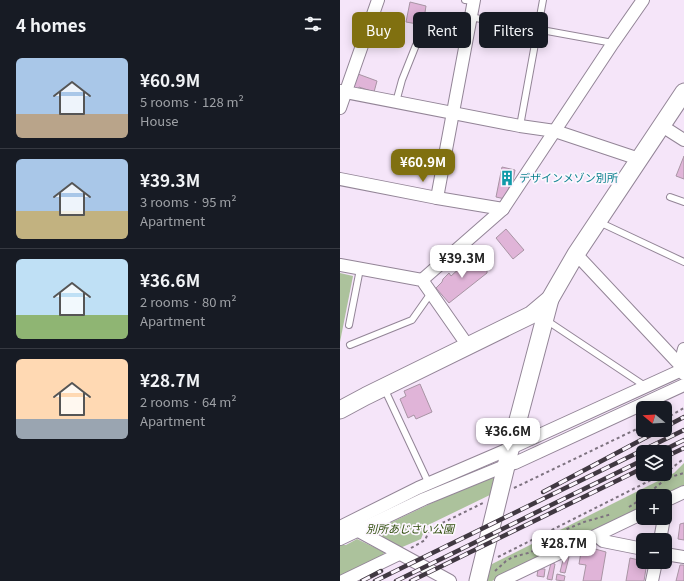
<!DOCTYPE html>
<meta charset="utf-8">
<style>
body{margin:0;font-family:Georgia,"Noto Sans JP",serif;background:#20242c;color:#f1f3f6;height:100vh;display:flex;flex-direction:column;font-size:15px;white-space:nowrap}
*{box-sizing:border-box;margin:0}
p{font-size:13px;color:#9ea1a6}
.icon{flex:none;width:22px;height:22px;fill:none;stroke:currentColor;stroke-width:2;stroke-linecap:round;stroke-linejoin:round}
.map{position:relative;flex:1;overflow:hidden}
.details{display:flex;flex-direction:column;background:#171b24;width:340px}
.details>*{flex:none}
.hud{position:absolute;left:12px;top:12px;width:272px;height:36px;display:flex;gap:8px}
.needle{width:26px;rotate:288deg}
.fabs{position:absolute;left:296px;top:401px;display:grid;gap:8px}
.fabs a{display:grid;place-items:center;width:36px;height:36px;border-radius:6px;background:#171b24;box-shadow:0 2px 10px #0003;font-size:20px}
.price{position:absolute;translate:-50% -34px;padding:0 9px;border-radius:8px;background:#fff;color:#222;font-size:13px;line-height:26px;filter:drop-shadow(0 1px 2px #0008)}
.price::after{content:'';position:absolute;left:50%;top:24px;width:12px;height:9px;margin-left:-6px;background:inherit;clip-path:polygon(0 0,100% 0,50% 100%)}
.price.on{background:#807010;color:#fff}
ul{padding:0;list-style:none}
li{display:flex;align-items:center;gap:12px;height:100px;padding:0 16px}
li+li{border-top:1px solid #363941}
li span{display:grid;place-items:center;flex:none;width:112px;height:80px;border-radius:6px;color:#555}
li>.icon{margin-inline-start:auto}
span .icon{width:48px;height:48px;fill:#fffc;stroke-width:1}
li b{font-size:17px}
h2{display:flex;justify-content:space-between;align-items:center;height:48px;padding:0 16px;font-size:17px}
.chip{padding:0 14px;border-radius:6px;background:#171b24;box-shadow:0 2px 10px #0003;font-size:14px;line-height:36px}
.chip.on{background:#807010;color:#fff}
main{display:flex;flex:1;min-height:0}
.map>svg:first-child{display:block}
.green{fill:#acc29c}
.building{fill:#e0b4d8;stroke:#a894a4}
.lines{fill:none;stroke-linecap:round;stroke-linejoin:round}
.lane-casing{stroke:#938597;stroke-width:8}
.street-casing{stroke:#938597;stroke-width:14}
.secondary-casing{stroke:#938597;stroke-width:19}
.path{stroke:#7d727f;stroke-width:2;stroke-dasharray:3 3;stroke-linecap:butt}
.lane{stroke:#fff;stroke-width:6}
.street{stroke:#fff;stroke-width:12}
.secondary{stroke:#fff;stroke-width:17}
.rail-casing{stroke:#403841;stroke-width:4.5}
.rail{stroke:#fcf6fe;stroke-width:3;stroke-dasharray:9;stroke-linecap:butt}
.labels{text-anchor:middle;stroke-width:3.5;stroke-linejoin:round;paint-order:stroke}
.culture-label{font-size:11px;fill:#0d838f;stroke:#fcf6fe;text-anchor:start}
.park-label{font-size:11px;font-style:italic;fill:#2f4e0c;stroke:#fcf6fe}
</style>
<main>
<section class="details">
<h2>4 homes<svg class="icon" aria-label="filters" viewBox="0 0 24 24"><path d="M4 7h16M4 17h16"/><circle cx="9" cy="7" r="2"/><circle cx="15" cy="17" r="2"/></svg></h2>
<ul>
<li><span style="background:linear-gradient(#a9c7e8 70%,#b9a48a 0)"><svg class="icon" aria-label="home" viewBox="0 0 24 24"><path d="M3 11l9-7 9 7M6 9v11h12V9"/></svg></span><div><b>¥60.9M</b><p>5 rooms · 128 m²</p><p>House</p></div></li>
<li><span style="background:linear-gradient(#a9c7e8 65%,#c2b280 0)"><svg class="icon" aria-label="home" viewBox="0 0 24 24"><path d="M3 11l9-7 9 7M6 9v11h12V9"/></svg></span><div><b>¥39.3M</b><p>3 rooms · 95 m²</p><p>Apartment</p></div></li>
<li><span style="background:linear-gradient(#bfe0f5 70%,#8fb573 0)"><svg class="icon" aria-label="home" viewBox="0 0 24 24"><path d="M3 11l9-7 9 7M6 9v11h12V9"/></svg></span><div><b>¥36.6M</b><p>2 rooms · 80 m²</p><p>Apartment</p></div></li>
<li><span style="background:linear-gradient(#ffd9b3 75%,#9aa5b1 0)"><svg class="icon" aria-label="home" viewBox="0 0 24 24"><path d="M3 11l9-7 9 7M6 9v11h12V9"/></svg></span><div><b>¥28.7M</b><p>2 rooms · 64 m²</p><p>Apartment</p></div></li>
</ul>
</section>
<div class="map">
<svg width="344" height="581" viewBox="0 0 344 581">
<rect width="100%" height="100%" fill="#f5e5f9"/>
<g class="green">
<polygon points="0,273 13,276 0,342"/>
<polygon points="344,463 344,488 325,496 303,496 303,508 152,581 144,581 146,567 334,473"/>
<polygon points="157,472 154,493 86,526 81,539 60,548 31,532"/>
<polygon points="17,539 44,552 43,558 0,578 0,545 6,545"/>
</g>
<g class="building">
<polygon points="70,2 86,6 83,25 66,22"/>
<polygon points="18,74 37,81 34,92 19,87 18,90 13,88"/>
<polygon points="344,156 344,179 336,176"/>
<polygon points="162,167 175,170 172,187 169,187 167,195 165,199 156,197"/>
<polygon points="166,229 184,250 173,259 156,238"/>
<polygon points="132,257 136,257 147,271 147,273 109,303 96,288 102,282 103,279 109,273 111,276"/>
<polygon points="80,384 92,412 76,419 74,415 68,418 60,399 66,396 64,391"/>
<polygon points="344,523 344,540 338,539 340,524"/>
<polygon points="248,547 266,552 261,581 243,581 246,565 239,564 241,552 246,554"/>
<polygon points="224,556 229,557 225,573 220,572"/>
<polygon points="290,558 303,561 303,562 307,562 304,581 286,581"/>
<polygon points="211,563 215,564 212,580 207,579"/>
<polygon points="340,565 344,565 344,581 336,581"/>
<polygon points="198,569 205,569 204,577 197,576"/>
<polygon points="217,574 225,576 224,581 216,580"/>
</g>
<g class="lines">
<g class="lane-casing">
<g id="lane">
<polyline points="125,0 133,1"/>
<polyline points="130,17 273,43"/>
<polyline points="56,102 62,80 76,45"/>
<polyline points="180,126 203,0"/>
<polyline points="330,197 344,202"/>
<polyline points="259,222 344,262"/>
<polyline points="206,320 305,386"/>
<polyline points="9,325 20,269"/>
<polyline points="10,345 72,320 91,293"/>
<polyline points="44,388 89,484"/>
</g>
</g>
<g class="street-casing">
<g id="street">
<polyline points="0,91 180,126 215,131 299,159"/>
<polyline points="0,108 38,0"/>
<polyline points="322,126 344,140"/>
<polyline points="0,179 97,198 163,209"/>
<polyline points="97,198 134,0"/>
<polyline points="236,254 340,365 344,374"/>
<polyline points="0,265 82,280 128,346"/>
<polyline points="82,280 163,209 273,43 303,0"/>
<polyline points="340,365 344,349"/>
<polyline points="325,501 344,492"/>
<polyline points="0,527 78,488 171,448 344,369"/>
<polyline points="13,528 110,581"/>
<polyline points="257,536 263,541 303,549"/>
<polyline points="0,539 84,499 167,465 175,463 344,385"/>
<polyline points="320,540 324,518"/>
<polyline points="325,554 344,557"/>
<polyline points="3,581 59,554"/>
<polyline points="161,581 303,513"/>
<polyline points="312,581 316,562"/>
</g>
</g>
<g class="secondary-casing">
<g id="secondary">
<polyline points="0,410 26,396 191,315 210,299 236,254 344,92"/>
<polyline points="138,581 169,454 210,299"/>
</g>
</g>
<g class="path">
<polyline points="325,419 344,408"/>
<path d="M325 473C332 469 337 463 344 459"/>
<polyline points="174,488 303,426"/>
<polyline points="305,496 327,478 344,473"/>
<polyline points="289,507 303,498"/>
<polyline points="71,548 85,540 90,529 143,503"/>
<polyline points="158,557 323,474"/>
<polyline points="155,571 166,561 173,557 188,553 200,548 227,529 244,522 272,514"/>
</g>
<use href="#lane" class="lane"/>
<use href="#street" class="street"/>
<use href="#secondary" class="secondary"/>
<g class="rail-casing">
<g id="rail">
<polyline points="325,427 344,417"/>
<polyline points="320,452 344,440"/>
<polyline points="325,457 344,448"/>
<polyline points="203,492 320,430"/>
<polyline points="22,581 41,571"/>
<polyline points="35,581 344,430"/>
<polyline points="56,581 303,460"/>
<polyline points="71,581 303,468"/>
</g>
</g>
<use href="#rail" class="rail"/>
</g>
<defs>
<g id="building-bare" transform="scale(1.2)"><path d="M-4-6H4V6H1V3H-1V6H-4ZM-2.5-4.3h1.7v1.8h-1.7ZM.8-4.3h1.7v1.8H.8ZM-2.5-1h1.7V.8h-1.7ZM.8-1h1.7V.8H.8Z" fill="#0f9aa8" stroke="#fcf6fe" stroke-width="2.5" paint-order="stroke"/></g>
</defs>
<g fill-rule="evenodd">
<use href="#building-bare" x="167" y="178"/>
</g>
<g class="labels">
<g class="culture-label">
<text x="179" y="182">デザインメゾン別所</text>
</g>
<g class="park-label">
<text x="70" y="533">別所あじさい公園</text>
</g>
</g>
</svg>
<div class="fabs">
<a><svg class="needle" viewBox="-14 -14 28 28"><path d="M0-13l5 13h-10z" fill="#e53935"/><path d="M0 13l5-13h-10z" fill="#9ea1a6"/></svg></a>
<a><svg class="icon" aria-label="layers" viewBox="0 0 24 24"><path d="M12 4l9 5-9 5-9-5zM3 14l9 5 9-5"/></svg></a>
<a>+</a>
<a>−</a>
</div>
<b class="price on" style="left:83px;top:183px">¥60.9M</b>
<b class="price" style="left:122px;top:279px">¥39.3M</b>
<b class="price" style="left:168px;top:452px">¥36.6M</b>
<b class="price" style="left:224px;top:564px">¥28.7M</b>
<div class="hud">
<a class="chip on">Buy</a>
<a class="chip">Rent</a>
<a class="chip">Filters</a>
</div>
</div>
</main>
